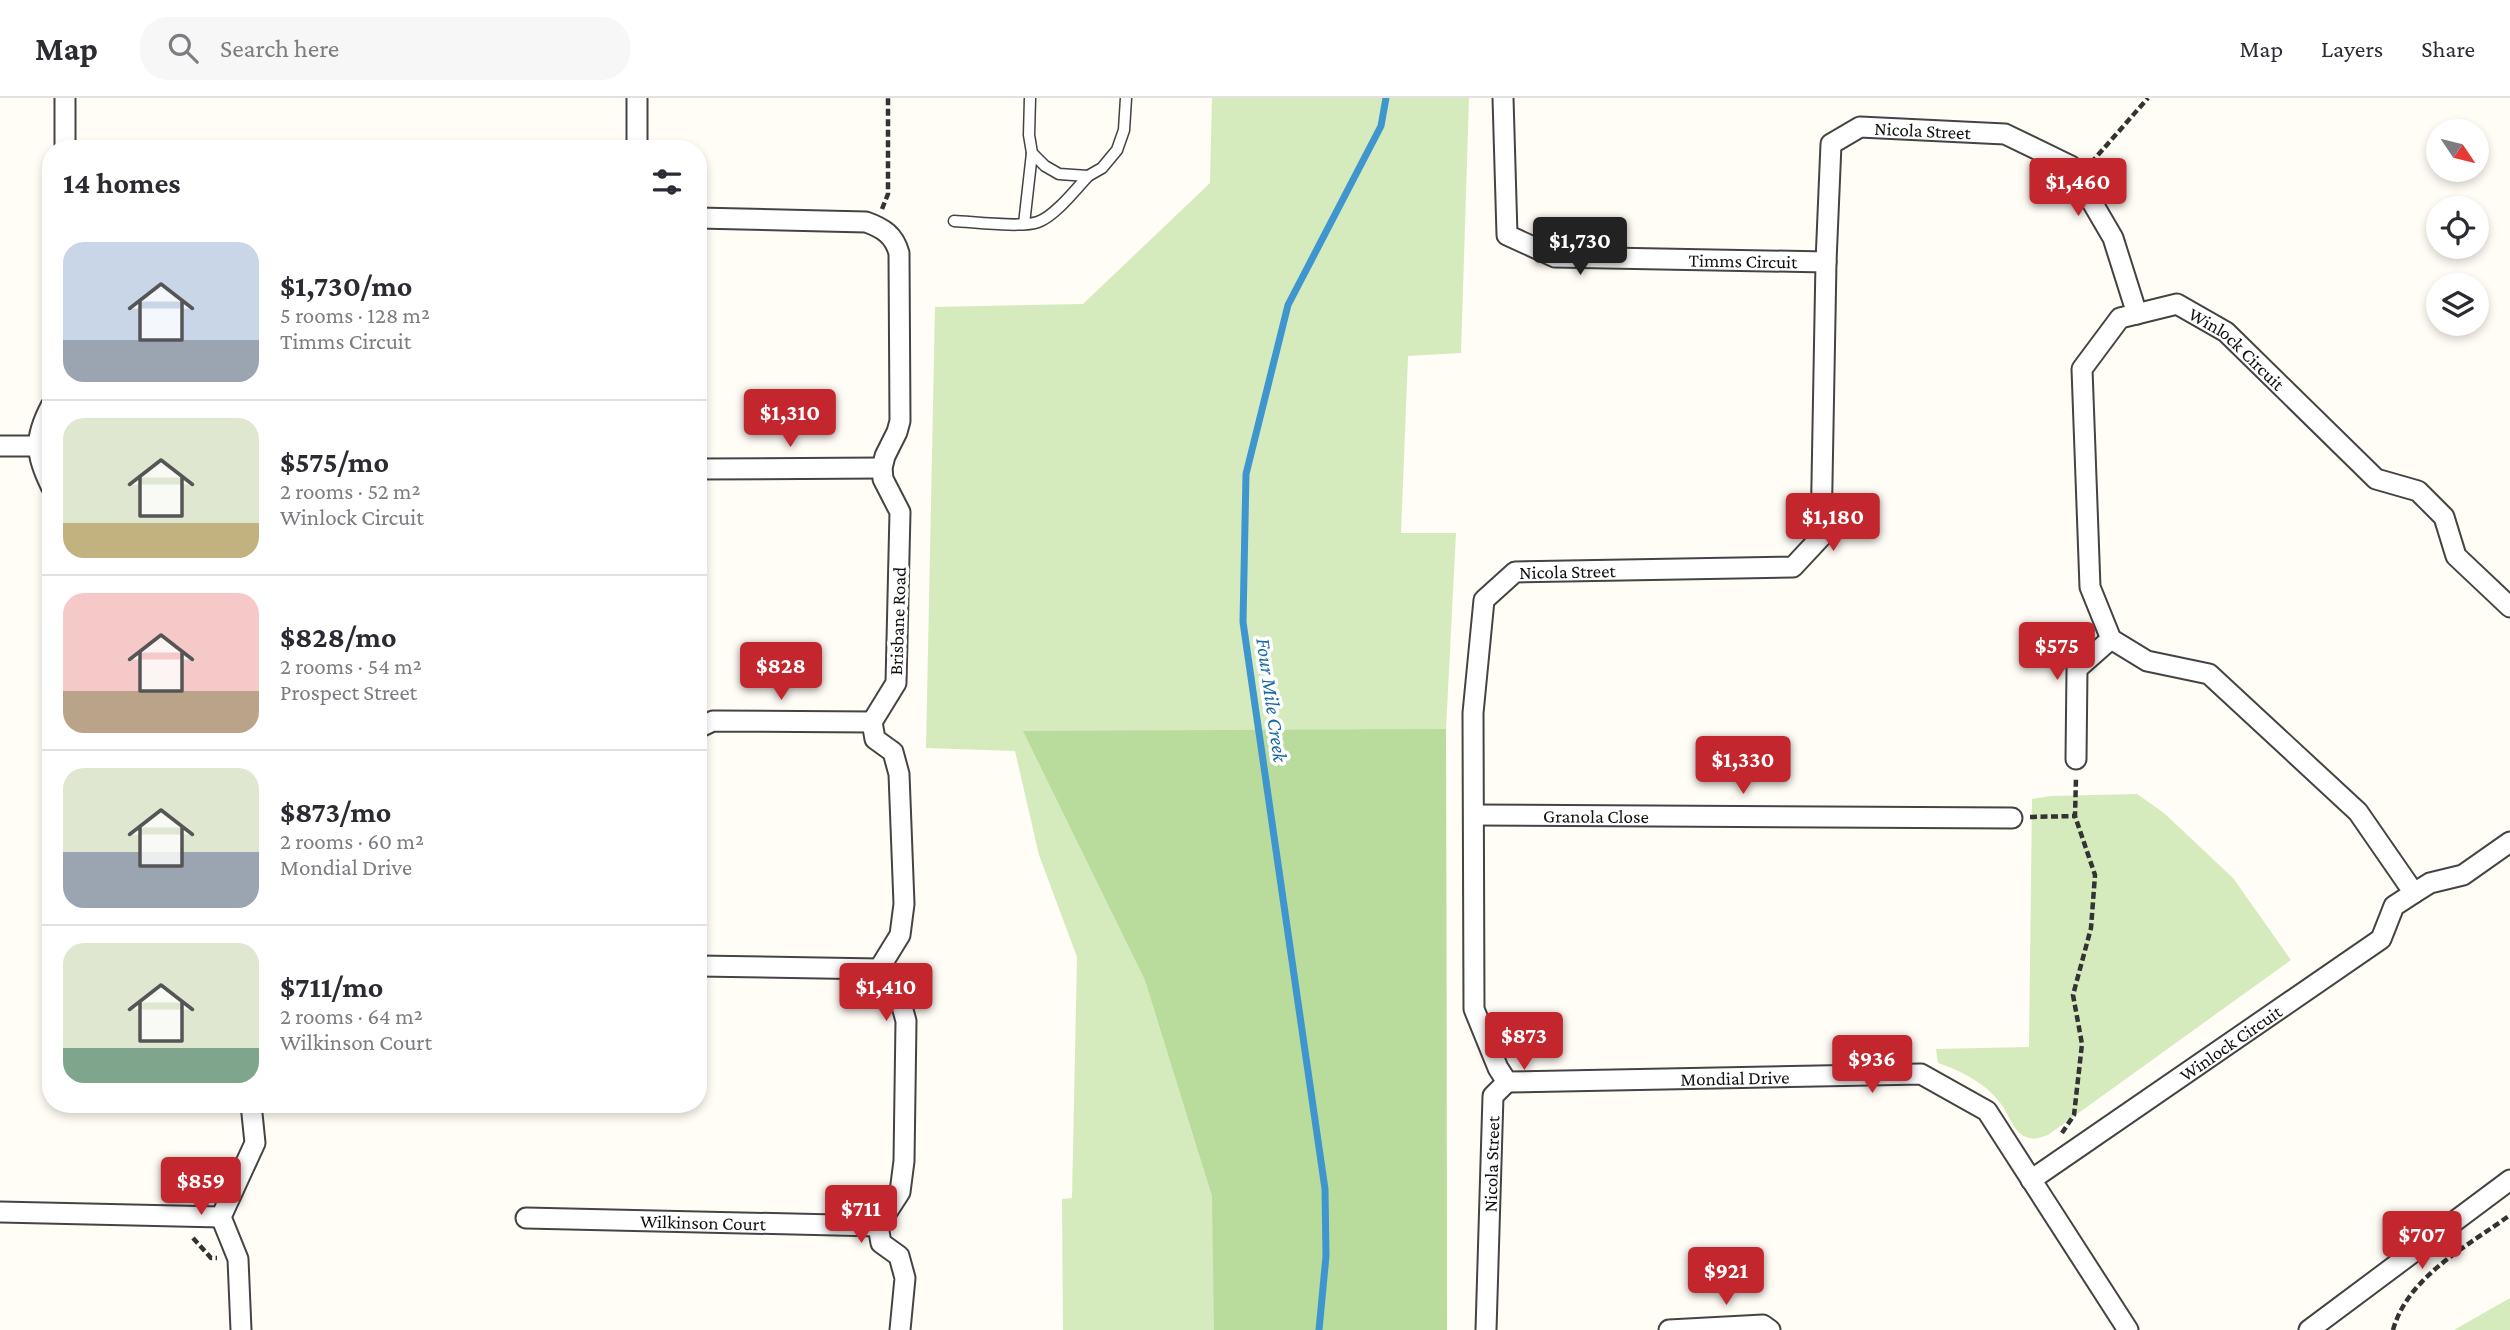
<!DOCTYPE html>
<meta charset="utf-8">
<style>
body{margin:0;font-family:"Crimson Pro",serif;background:#f7f7f7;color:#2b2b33;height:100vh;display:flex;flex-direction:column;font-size:26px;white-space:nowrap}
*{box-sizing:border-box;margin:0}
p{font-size:23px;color:#7c7c81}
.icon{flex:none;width:38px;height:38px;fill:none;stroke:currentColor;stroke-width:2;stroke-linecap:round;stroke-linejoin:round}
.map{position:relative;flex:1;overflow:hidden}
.details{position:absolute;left:42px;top:42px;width:665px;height:973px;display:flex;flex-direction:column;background:#fff;border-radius:28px;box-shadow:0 4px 10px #0003}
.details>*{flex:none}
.needle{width:46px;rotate:125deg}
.buttons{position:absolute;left:2426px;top:21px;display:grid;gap:14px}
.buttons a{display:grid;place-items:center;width:63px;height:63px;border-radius:50%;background:#fff;box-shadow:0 4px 10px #0003;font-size:35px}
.price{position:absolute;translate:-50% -60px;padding:0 16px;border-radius:7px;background:#c4262e;color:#fff;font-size:23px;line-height:46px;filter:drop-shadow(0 2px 4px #0008)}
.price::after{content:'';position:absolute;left:50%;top:42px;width:21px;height:16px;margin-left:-10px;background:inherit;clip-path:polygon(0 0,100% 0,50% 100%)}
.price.on{background:#222;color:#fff}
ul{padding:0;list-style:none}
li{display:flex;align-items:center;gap:21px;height:175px;padding:0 21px}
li+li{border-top:2px solid #e1e1e2}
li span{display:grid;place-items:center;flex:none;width:196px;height:140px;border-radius:21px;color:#555}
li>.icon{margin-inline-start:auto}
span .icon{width:84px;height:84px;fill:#fffc;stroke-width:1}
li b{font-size:30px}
h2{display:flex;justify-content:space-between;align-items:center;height:84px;padding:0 21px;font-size:30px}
header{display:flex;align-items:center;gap:42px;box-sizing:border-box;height:98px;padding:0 35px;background:#fff;border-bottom:2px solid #e1e1e2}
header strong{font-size:33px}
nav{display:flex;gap:38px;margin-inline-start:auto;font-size:24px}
.search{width:490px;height:63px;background:#f7f7f7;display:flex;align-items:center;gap:18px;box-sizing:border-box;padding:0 24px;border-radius:28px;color:#7c7c81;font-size:26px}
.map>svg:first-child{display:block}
.green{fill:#d5ebbd}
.forest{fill:#b9dc9c}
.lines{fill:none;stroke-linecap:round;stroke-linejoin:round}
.stream{stroke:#3f96cf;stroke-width:7}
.service-casing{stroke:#444;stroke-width:13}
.minor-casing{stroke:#444;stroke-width:23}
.path{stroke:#333;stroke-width:4.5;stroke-dasharray:7 3.5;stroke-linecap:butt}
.service{stroke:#fff;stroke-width:10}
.minor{stroke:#fff;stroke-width:19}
.labels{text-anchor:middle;stroke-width:7;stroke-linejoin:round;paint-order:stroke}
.street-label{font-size:19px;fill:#111;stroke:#fff}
.water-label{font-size:21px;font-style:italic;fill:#1768a6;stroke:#fff}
</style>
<header>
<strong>Map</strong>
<div class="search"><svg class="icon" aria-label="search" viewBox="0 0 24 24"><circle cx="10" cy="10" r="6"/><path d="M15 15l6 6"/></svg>Search here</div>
<nav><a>Map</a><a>Layers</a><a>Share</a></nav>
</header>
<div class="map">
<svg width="2510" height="1232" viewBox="0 0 2510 1232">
<rect width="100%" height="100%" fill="#fffdf5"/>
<g class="green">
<polygon points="1212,0 1469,0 1461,255 1408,258 1401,435 1456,435 1446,631 1447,1232 1063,1232 1062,1101 1072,1100 1077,859 1039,757 1015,653 926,650 935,209 1083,206 1210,85"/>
<path d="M2137 696 2164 715 2233 780 2291 862 2048 1037C2039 1040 2031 1043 2022 1037 2013 1031 2008 1015 2001 1006 1986 985 1961 973 1938 965L1936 951 2029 949 2032 701 2051 698Z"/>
<polygon points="2510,1200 2510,1232 2454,1232"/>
</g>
<polygon class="forest" points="1446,631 1447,1232 1214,1232 1212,1098 1145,882 1023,633"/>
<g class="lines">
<polyline class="stream" points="1319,1232 1326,1158 1325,1091 1243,524 1246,376 1288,207 1381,28 1386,0"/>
<g class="service-casing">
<g id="service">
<polyline points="1030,0 1029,37 1032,55 1045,68 1059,76 1088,78 1102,70 1117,52 1124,32 1126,0"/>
<path d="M954 123C975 124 1021 130 1038 124 1055 118 1076 91 1088 78"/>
<polyline points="1024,126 1032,55"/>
</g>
</g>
<g class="minor-casing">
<g id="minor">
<path id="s1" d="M1503 0 1507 137 1555 159 1826 164"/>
<polyline points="65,51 65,0"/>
<polyline points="637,51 637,0"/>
<path d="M698 120 866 124C883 130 894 137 899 155L900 323 897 334 885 358 882 370 883 381 900 414 896 585 872 624 875 641 893 654 899 676 904 806 900 837 879 871 882 888 900 901 906 923 904 1063 900 1094 878 1128 881 1145 899 1158 905 1180 900 1232"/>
<path d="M51 308C34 340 35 356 51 388"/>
<polyline points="0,348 37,348"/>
<polyline points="698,371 882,370"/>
<polyline points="698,630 713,623 872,624"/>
<polyline points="2076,661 2077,571 2111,541"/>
<path id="s2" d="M1475 717 2012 720"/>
<polyline points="2414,795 2430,785 2463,777 2510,744"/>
<polyline points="698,868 879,871"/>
<path id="s3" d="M1507 984 1921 976 1987 1013 2128 1232"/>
<path id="s4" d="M2031 1082 2381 841 2394 808 2414 795 2358 714 2209 576 2147 563 2111 541 2090 489 2082 271 2120 220 2177 206 2226 234 2376 381 2418 393 2444 419 2456 458 2510 509"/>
<polyline points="0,1114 221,1119"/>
<path id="s5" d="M526 1120 878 1128"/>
<polyline points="241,1232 238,1161 221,1119 255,1045 251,1006"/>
<path id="s6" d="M1486 1232 1493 998 1507 984 1498 970 1474 911 1473 615 1484 502 1515 474 1793 469 1821 439 1826 164 1831 46 1860 29 2005 36 2071 68 2113 140 2137 216"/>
<polyline points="1669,1232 1763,1227 1770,1232"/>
<polyline points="2309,1232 2510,1082"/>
</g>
</g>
<g class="path">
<polyline points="2091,65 2148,0"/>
<polyline points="882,111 888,96 888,0"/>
<polyline points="2030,719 2075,718"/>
<polyline points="2062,1035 2074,1017 2082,946 2073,897 2091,830 2095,777 2075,718 2076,680"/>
<polyline points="193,1140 211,1160 217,1160"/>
<path d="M2393 1232C2408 1178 2468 1148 2510 1117"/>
</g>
<use href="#service" class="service"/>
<use href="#minor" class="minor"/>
</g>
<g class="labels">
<g class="street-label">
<text dy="7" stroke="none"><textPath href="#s6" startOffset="1594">Nicola Street</textPath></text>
<text dy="7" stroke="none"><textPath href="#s1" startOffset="378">Timms Circuit</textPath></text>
<text dy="7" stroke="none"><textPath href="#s4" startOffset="1363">Winlock Circuit</textPath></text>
<text dy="7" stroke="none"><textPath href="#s6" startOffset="838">Nicola Street</textPath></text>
<text transform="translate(897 523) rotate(-88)" y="7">Brisbane Road</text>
<text dy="7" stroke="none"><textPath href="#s2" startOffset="121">Granola Close</textPath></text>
<text dy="7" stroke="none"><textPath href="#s4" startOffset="242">Winlock Circuit</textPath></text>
<text dy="7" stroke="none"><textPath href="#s3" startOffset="228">Mondial Drive</textPath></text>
<text dy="7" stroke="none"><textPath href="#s6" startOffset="166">Nicola Street</textPath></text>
<text dy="7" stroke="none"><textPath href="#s5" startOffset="177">Wilkinson Court</textPath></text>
</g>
<g class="water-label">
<text transform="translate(1272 602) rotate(82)" y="7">Four Mile Creek</text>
</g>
</g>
</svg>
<div class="buttons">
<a><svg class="needle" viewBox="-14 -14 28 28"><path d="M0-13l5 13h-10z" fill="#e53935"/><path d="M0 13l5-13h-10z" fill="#7c7c81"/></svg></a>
<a><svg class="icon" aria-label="locate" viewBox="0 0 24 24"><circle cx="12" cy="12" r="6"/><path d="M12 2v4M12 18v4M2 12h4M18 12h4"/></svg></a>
<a><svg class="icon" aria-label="layers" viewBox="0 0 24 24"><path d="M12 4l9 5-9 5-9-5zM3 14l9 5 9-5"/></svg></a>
</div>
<b class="price" style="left:2078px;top:120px">$1,460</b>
<b class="price on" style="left:1580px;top:179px">$1,730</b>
<b class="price" style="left:790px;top:351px">$1,310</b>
<b class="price" style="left:1833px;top:455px">$1,180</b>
<b class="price" style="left:2057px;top:584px">$575</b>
<b class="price" style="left:781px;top:604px">$828</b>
<b class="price" style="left:1743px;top:698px">$1,330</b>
<b class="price" style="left:886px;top:925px">$1,410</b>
<b class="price" style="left:1524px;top:974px">$873</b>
<b class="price" style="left:1872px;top:997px">$936</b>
<b class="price" style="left:201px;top:1119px">$859</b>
<b class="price" style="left:861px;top:1147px">$711</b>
<b class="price" style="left:2422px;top:1173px">$707</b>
<b class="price" style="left:1726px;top:1209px">$921</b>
<section class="details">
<h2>14 homes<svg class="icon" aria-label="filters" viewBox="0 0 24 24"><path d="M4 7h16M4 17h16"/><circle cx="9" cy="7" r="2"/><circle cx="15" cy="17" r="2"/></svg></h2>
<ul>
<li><span style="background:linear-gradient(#c9d6e8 70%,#9aa5b1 0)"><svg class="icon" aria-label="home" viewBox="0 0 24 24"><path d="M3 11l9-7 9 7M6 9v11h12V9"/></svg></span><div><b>$1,730/mo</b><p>5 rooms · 128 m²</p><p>Timms Circuit</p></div></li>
<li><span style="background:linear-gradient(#dfe7d0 75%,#c2b280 0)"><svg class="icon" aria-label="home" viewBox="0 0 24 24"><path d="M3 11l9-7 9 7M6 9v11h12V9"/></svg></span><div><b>$575/mo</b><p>2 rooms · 52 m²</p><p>Winlock Circuit</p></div></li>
<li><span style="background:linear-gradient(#f6c9c9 70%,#b9a48a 0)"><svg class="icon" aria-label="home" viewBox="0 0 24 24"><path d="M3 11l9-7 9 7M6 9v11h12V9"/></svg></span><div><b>$828/mo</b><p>2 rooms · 54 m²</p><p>Prospect Street</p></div></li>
<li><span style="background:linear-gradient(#dfe7d0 60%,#9aa5b1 0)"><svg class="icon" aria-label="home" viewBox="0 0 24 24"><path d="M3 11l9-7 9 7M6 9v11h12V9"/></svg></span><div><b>$873/mo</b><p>2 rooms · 60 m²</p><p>Mondial Drive</p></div></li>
<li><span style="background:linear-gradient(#dfe7d0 75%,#7fa58c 0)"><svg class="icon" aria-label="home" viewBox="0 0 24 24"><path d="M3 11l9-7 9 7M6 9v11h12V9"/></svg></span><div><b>$711/mo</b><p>2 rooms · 64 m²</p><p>Wilkinson Court</p></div></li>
</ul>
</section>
</div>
